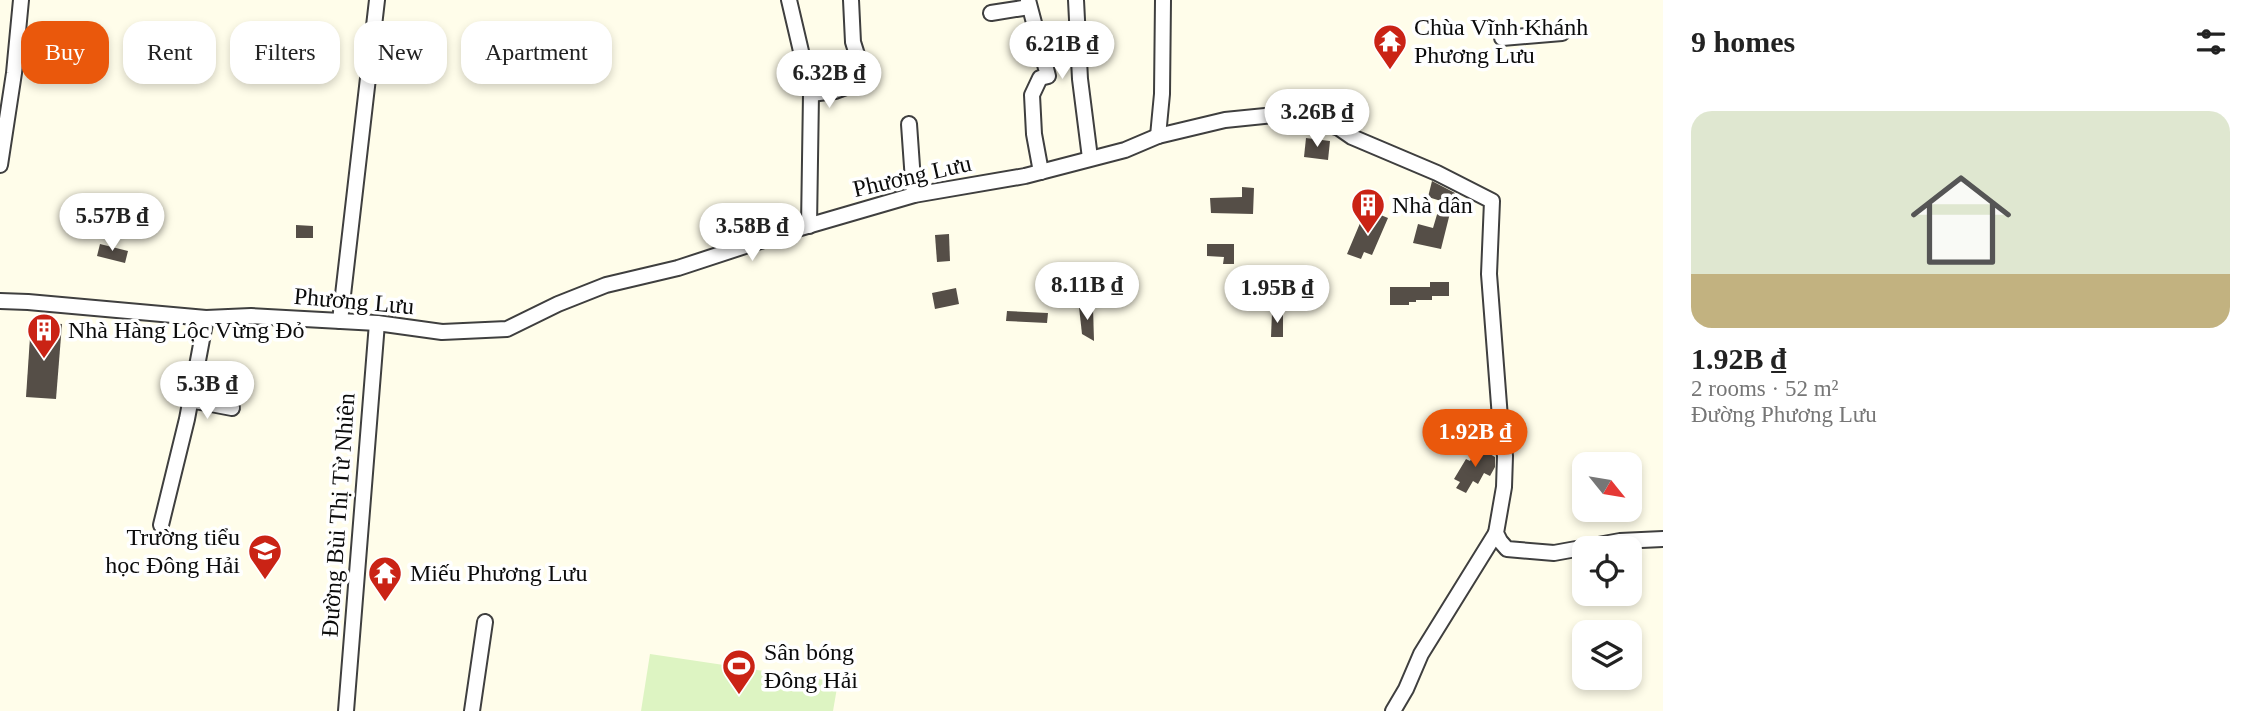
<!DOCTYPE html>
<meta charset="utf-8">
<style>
body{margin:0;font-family:Georgia,serif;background:#f6f6f6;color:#222;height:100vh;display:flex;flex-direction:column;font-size:26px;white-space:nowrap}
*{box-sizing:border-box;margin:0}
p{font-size:23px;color:#767676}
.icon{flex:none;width:38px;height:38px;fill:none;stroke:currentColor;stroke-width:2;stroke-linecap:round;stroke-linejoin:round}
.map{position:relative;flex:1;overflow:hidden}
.drawer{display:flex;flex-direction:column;background:#fff;width:595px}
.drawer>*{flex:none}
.hud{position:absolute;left:21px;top:21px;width:665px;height:63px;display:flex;gap:14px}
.needle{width:46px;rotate:120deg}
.fabs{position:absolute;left:1572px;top:452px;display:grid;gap:14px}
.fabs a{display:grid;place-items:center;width:70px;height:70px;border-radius:14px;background:#fff;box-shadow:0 4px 10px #0003;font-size:35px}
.price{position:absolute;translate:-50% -60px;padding:0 16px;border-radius:24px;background:#fff;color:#222;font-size:23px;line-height:46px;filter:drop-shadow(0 2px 4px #0008)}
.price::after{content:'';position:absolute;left:50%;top:42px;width:21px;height:16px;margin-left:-10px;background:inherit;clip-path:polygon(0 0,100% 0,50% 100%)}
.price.on{background:#ea580c;color:#fff}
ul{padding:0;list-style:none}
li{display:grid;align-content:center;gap:14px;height:371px;padding:0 28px}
li span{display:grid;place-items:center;height:217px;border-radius:21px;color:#555}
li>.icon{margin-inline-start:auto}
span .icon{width:126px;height:126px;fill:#fffc;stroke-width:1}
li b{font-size:30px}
h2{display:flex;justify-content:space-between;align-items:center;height:84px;padding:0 28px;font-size:30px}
.pill{padding:0 24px;border-radius:21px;background:#fff;box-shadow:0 4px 10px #0003;font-size:24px;line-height:63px}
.pill.on{background:#ea580c;color:#fff}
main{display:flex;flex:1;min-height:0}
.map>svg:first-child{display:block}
.pitch{fill:#ddf4c2}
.building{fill:#554e47}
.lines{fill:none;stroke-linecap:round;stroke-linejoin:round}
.minor-casing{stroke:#3f3f3f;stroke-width:18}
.minor{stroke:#fff;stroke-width:14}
.labels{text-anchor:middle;stroke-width:7;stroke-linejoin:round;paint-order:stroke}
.poi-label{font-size:24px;fill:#0c0c0c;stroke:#fff;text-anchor:start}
.street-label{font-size:24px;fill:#0c0c0c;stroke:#fff}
</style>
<main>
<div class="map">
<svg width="1663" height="711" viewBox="0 0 1663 711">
<rect width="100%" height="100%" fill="#fffdea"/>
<polygon class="pitch" points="650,654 838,682 833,711 641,711"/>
<g class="building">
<polygon points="1306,138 1330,141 1328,160 1304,157"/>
<polygon points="1432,181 1455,193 1441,249 1413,243 1418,224 1433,228 1441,201 1428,197"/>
<polygon points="1242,187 1254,188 1253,214 1211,213 1210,198 1242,197"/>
<polygon points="1366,209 1388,218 1372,255 1364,252 1361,259 1347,254"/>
<polygon points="296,225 313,226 313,238 296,238"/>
<polygon points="949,234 950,261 937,262 935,235"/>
<polygon points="100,244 128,251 125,263 97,256"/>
<polygon points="1207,244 1234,244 1234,264 1223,264 1224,257 1207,256"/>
<polygon points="1430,282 1449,282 1449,296 1432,296 1432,300 1416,300 1416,302 1409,302 1409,305 1390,305 1390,287 1430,287"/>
<polygon points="956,288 959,304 935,309 932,293"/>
<polygon points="1079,307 1093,307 1094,341 1082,334"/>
<polygon points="1007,311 1048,313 1047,323 1006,321"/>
<polygon points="1272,312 1283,312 1283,337 1271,337"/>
<polygon points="31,322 62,324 56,399 26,397"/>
<polygon points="1478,447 1495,457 1495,467 1490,476 1484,473 1478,484 1473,481 1466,493 1456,488 1460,482 1454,479 1466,459 1470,461"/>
</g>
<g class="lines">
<g class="minor-casing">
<g id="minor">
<polyline points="789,0 811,94 809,226"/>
<polyline points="1028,0 1048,76 1040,78 1032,95 1034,134 1041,172"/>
<polyline points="1076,0 1080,79 1090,158"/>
<polyline points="991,13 1029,7"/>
<polyline points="1502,38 1562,33"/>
<polyline points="811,94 835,91 865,80 853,42 851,0"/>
<polyline points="909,124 914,195"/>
<polyline points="1158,136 1162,94 1163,0"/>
<polyline points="0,165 14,73 21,0"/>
<polyline points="0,301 28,302 206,318 251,316 377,323 442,332 507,329 558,304 606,285 678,268 797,229 914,195 1025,176 1125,150 1158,136 1225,120 1295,113 1339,128 1352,137 1437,173 1492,201 1489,274 1500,418 1505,456 1504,487 1496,533 1500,541 1507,549 1554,553 1620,541 1663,539"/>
<polyline points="340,321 377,0"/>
<polyline points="190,400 232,408"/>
<polyline points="161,525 187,419 206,318"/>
<polyline points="346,711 377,323"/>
<polyline points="472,711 485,622"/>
<polyline points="1393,711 1406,689 1421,654 1496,533"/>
</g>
</g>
<use href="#minor" class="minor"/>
</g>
<defs>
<g id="temple-pin" transform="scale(1.75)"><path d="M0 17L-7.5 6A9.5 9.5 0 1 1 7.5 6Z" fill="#ca2315" stroke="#fff"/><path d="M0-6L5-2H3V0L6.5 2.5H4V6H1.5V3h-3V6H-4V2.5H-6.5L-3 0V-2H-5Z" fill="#fff"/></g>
<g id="building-pin" transform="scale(1.75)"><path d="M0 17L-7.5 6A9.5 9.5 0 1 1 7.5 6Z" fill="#ca2315" stroke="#fff"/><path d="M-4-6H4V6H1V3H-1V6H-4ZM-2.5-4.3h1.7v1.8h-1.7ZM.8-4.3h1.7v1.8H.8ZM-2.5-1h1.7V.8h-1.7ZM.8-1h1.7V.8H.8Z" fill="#fff"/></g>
<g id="school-pin" transform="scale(1.75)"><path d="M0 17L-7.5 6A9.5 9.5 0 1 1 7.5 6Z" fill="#ca2315" stroke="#fff"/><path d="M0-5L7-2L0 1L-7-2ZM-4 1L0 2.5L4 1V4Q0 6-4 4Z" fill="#fff"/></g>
<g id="stadium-pin" transform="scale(1.75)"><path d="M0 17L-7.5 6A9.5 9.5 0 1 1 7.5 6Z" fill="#ca2315" stroke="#fff"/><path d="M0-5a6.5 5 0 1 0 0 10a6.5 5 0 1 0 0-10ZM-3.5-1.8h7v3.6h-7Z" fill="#fff"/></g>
</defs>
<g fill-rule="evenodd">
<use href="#temple-pin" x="1390" y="41"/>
<use href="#building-pin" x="1368" y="205"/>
<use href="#building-pin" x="44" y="330"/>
<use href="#school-pin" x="265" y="551"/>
<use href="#temple-pin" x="385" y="573"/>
<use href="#stadium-pin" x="739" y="666"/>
</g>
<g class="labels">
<g class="poi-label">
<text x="1414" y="35">Chùa Vĩnh Khánh<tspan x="1414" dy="28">Phương Lưu</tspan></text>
<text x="1392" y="213">Nhà dân</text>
<text x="68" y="338">Nhà Hàng Lộc Vừng Đỏ</text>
<text x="240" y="545" text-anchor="end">Trường tiểu<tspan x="240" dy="28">học Đông Hải</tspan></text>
<text x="410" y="581">Miếu Phương Lưu</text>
<text x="764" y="660">Sân bóng<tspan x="764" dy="28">Đông Hải</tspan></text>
</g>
<g class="street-label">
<text transform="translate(912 176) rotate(-13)" y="8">Phương Lưu</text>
<text transform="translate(354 301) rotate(5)" y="8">Phương Lưu</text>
<text transform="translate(338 515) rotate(-86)" y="8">Đường Bùi Thị Từ Nhiên</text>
</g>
</g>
</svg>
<div class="fabs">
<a><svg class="needle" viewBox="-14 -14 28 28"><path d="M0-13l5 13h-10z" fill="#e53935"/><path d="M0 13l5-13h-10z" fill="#767676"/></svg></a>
<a><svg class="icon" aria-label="locate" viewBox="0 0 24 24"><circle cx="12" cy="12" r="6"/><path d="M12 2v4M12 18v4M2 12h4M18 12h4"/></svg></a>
<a><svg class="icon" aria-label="layers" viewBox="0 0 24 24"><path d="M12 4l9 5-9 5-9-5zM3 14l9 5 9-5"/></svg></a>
</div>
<b class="price" style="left:1062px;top:81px">6.21B ₫</b>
<b class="price" style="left:829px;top:110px">6.32B ₫</b>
<b class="price" style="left:1317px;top:149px">3.26B ₫</b>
<b class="price" style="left:112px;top:253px">5.57B ₫</b>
<b class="price" style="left:752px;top:263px">3.58B ₫</b>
<b class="price" style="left:1087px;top:322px">8.11B ₫</b>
<b class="price" style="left:1277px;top:325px">1.95B ₫</b>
<b class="price" style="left:207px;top:421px">5.3B ₫</b>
<b class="price on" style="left:1475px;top:469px">1.92B ₫</b>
<div class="hud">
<a class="pill on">Buy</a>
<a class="pill">Rent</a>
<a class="pill">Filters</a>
<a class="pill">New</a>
<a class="pill">Apartment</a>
</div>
</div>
<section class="drawer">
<h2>9 homes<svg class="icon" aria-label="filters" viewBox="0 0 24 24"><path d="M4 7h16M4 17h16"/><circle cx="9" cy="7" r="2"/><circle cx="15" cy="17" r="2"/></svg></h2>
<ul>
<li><span style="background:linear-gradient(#dfe7d0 75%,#c2b280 0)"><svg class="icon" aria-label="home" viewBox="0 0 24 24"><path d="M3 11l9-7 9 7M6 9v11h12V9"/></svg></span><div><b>1.92B ₫</b><p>2 rooms · 52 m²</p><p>Đường Phương Lưu</p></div></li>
</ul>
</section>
</main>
